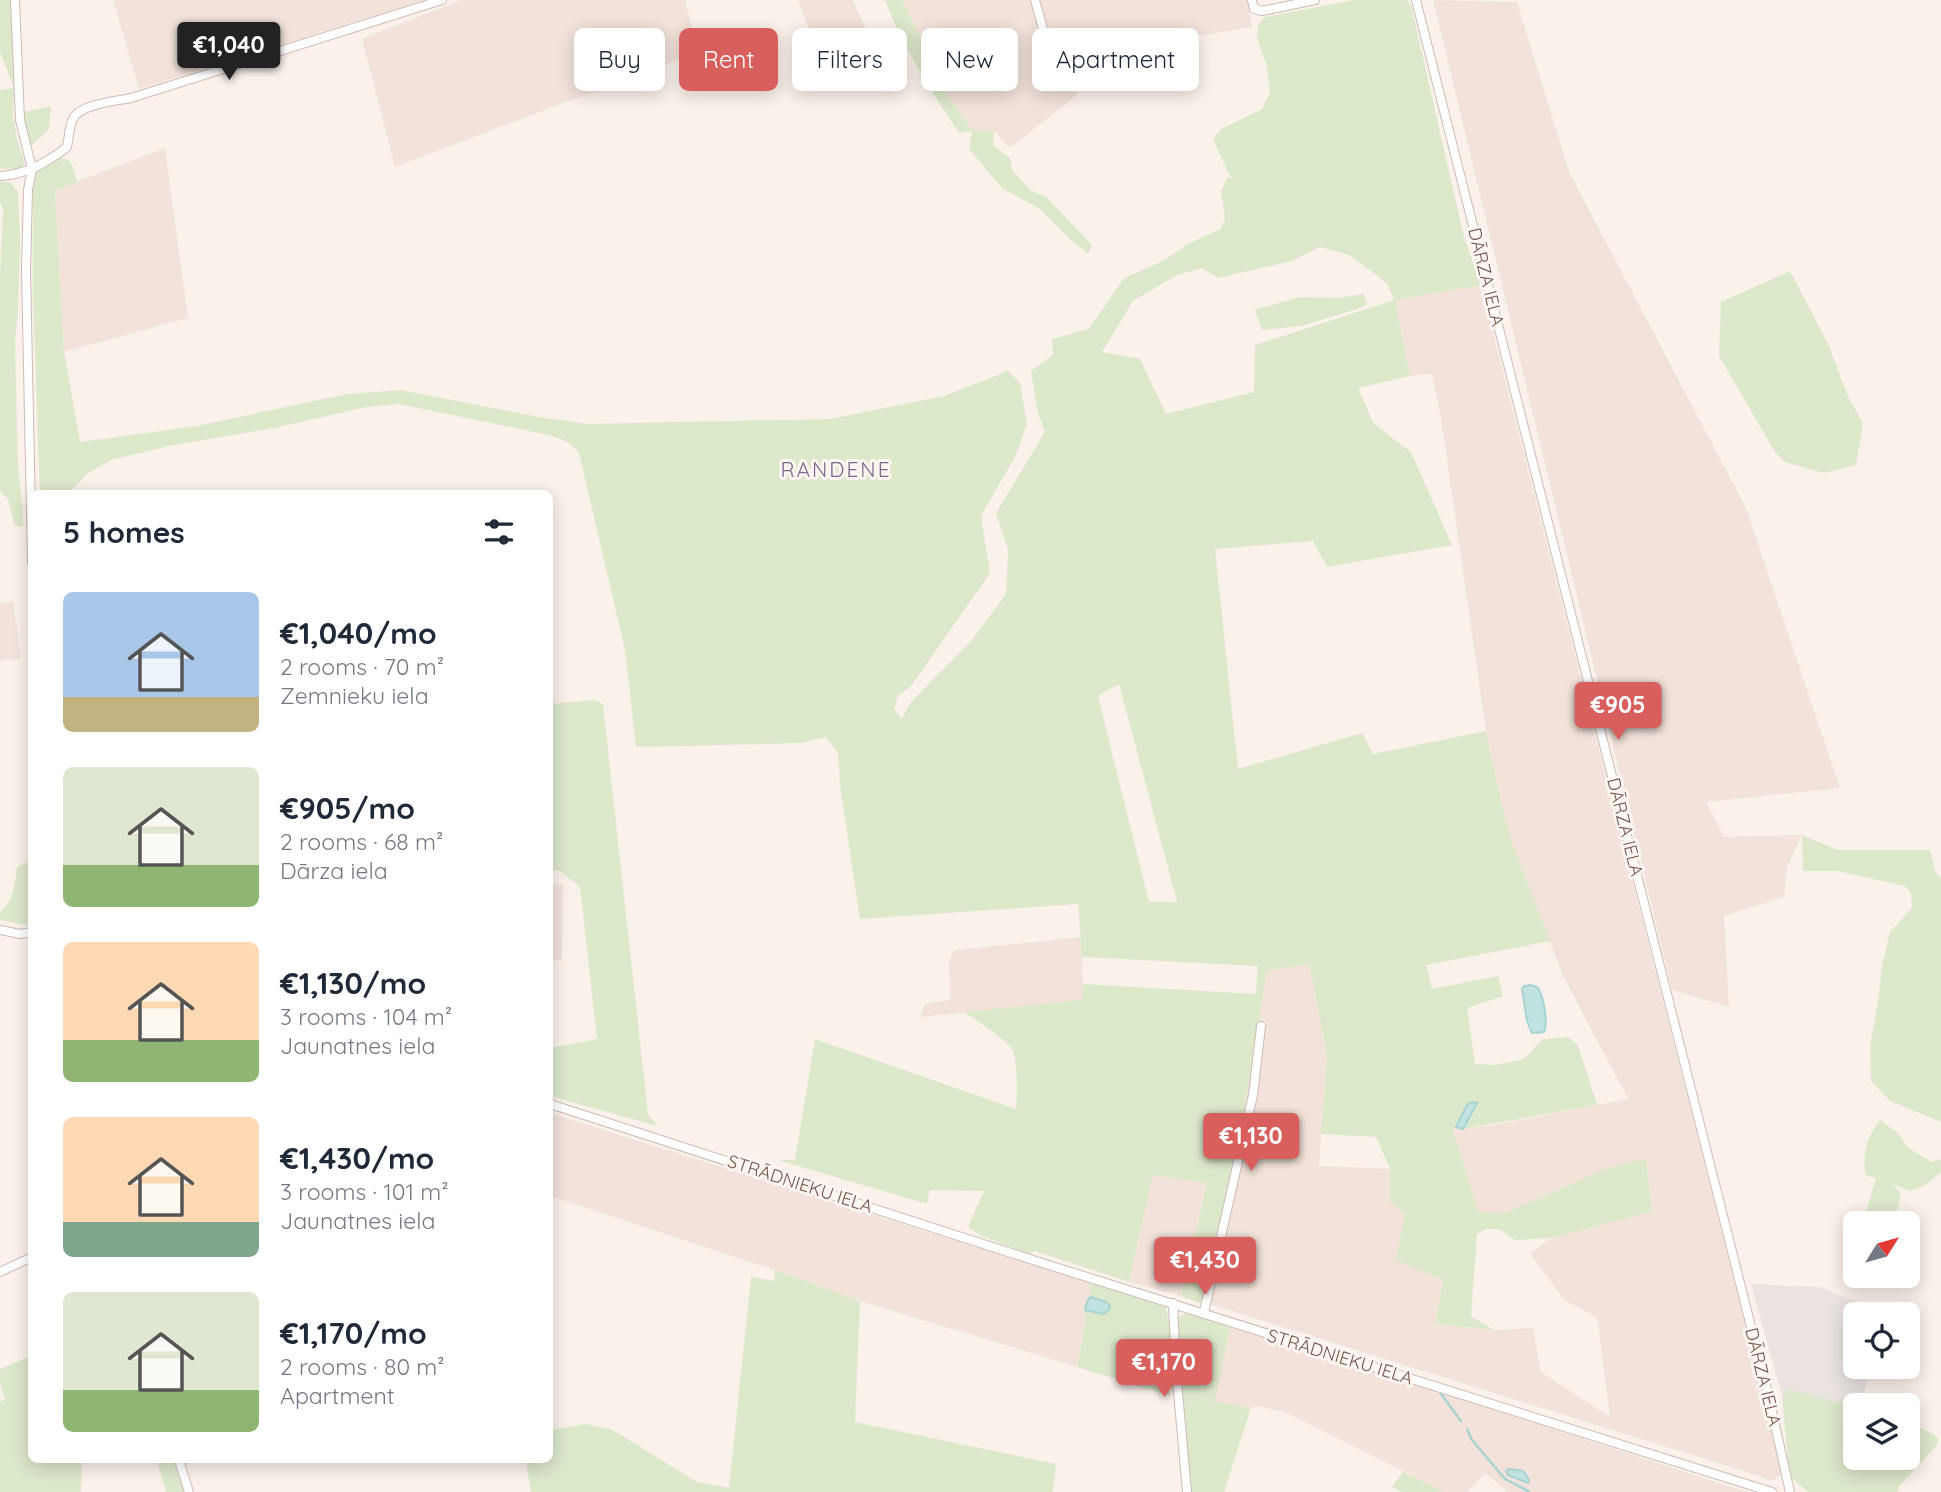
<!DOCTYPE html>
<meta charset="utf-8">
<style>
body{margin:0;font-family:Quicksand,sans-serif;background:#f6f6f7;color:#1f2937;height:100vh;display:flex;flex-direction:column;font-size:26px;white-space:nowrap}
*{box-sizing:border-box;margin:0}
p{font-size:23px;color:#747a83}
.icon{flex:none;width:38px;height:38px;fill:none;stroke:currentColor;stroke-width:2;stroke-linecap:round;stroke-linejoin:round}
.map{position:relative;flex:1;overflow:hidden}
.panel{position:absolute;left:28px;top:490px;width:525px;height:973px;display:flex;flex-direction:column;background:#fff;border-radius:10px;box-shadow:0 4px 18px #0003}
.panel>*{flex:none}
.guide{position:absolute;left:574px;top:28px;width:665px;height:63px;display:flex;gap:14px}
.needle{width:46px;rotate:53deg}
.controls{position:absolute;left:1843px;top:1211px;display:grid;gap:14px}
.controls a{display:grid;place-items:center;width:77px;height:77px;border-radius:10px;background:#fff;box-shadow:0 4px 18px #0003;font-size:35px}
.price{position:absolute;translate:-50% -60px;padding:0 16px;border-radius:7px;background:#d85f5c;color:#fff;font-size:23px;line-height:46px;filter:drop-shadow(0 2px 4px #0008)}
.price::after{content:'';position:absolute;left:50%;top:42px;width:21px;height:16px;margin-left:-10px;background:inherit;clip-path:polygon(0 0,100% 0,50% 100%)}
.price.selected{background:#222;color:#fff}
ul{padding:0;list-style:none}
li{display:flex;align-items:center;gap:21px;height:175px;padding:0 35px}
li span{display:grid;place-items:center;flex:none;width:196px;height:140px;border-radius:10px;color:#555}
li>.icon{margin-inline-start:auto}
span .icon{width:84px;height:84px;fill:#fffc;stroke-width:1}
li b{font-size:30px}
h2{display:flex;justify-content:space-between;align-items:center;height:84px;padding:0 35px;font-size:30px}
.tag{padding:0 24px;border-radius:10px;background:#fff;box-shadow:0 4px 18px #0003;font-size:24px;line-height:63px}
.tag.selected{background:#d85f5c;color:#fff}
.map>svg:first-child{display:block}
.residential{fill:#f2e2d9}
.industrial{fill:#eae3e0}
.green{fill:#dce8ca;fill-rule:evenodd}
.water{fill:#c0e3e1;stroke:#a7d4d2;stroke-width:2}
.lines{fill:none;stroke-linecap:round;stroke-linejoin:round}
.stream{stroke:#a7d4d2;stroke-width:2.5}
.street-casing{stroke:#cebab4;stroke-width:10}
.street{stroke:#fff;stroke-width:8}
.labels{text-anchor:middle;stroke-width:6;stroke-linejoin:round;paint-order:stroke}
.street-label{font-size:18px;fill:#745550;stroke:#fef6f1}
.quarter-label{font-size:21px;letter-spacing:2px;fill:#7a688f;stroke:#fef6f1}
</style>
<div class="map">
<svg width="1941" height="1492" viewBox="0 0 1941 1492">
<rect width="100%" height="100%" fill="#fbf1eb"/>
<g class="residential">
<polygon points="113,0 425,0 139,89"/>
<polygon points="461,0 685,0 698,52 395,167 362,39"/>
<polygon points="798,0 853,0 870,38 813,40"/>
<polygon points="902,0 1247,0 1252,27 1085,55 1077,95 1010,148 994,131 973,131 930,71 921,39"/>
<polygon points="1433,0 1517,2 1569,172 1746,508 1840,788 1706,802 1724,837 1802,835 1787,867 1784,897 1724,916 1729,1007 1672,990"/>
<polygon points="165,148 188,318 64,352 55,190"/>
<polygon points="1481,285 1783,1474 1771,1481 1756,1475 1203,1302 1241,1129 1267,971 1309,964 1327,1056 1319,1166 1390,1169 1391,1201 1405,1214 1443,1280 1435,1324 1494,1330 1533,1328 1541,1372 1610,1417 1597,1317 1564,1300 1530,1253 1551,1238 1652,1212 1646,1160 1608,1168 1505,1213 1478,1212 1453,1129 1489,1126 1628,1099 1563,976 1514,848 1504,815 1486,731 1440,412 1432,374 1410,376 1395,300"/>
<polygon points="13,602 21,658 0,661 0,603"/>
<polygon points="550,884 563,885 562,961 550,960"/>
<polygon points="1082,937 1083,1000 920,1017 925,1004 950,1000 949,961 955,950"/>
<polygon points="550,1113 1089,1283 1090,1297 1086,1302 1085,1324 1077,1367 860,1301 775,1270 550,1196"/>
<polygon points="1153,1175 1207,1183 1181,1296 1129,1282"/>
<polygon points="1231,1324 1747,1492 1508,1492 1485,1473 1467,1492 1445,1492 1285,1412 1256,1406 1251,1408 1214,1401"/>
</g>
<polygon class="industrial" points="1751,1284 1820,1287 1883,1312 1883,1314 1855,1314 1855,1367 1870,1367 1861,1405 1855,1405 1855,1411 1788,1389 1782,1396"/>
<g class="green">
<polygon points="0,0 11,0 14,89 13,116 17,139 24,160 23,167 17,169 0,169 0,90 14,88 0,52"/>
<path d="M885 0H902L921 39 930 71 973 131H994L993 145 1010 158 1012 170 1030 190 1046 197 1092 245 1088 254 1071 240 1040 209 1003 189 969 149 972 131 959 133C931 91 903 48 885 0Z"/>
<path d="M1354 0H1407L1411 5 1464 237 1481 285 1395 300 1410 376 1358 388 1374 424 1411 452 1452 545 1327 567 1313 541 1215 549 1238 769 1362 733 1373 754 1486 731 1504 815 1514 848 1550 941 1426 965 1432 989 1498 976 1503 996 1467 1008 1475 1064 1495 1065 1524 1059 1543 1039 1568 1037 1578 1045 1597 1105 1463 1129 1477 1103 1472 1102C1463 1109 1462 1123 1453 1129L1478 1212 1505 1213 1608 1168 1646 1159 1652 1212 1551 1238 1515 1240 1499 1229H1486L1477 1234 1471 1316 1494 1330 1435 1324 1443 1280 1396 1260 1405 1214 1390 1201V1169L1376 1137 1321 1134 1327 1056 1309 964 1267 971 1241 1129 1203 1302 1199 1303 1181 1296 1207 1183 1153 1175 1129 1282 1035 1251 1030 1254 1026 1253 981 1236 968 1227 984 1191 930 1190 927 1204 778 1160H795L815 1039 1016 1109C1017 1096 1018 1061 1012 1049 1006 1039 975 1020 964 1012L1082 1000 1083 984 1256 994 1258 966 1082 957 1078 904 860 919 840 785 838 753 826 737 801 743 636 747 625 650 579 453C569 439 555 437 539 433L399 404 366 407 279 427 174 445 111 460 88 473 69 493H40L33 298V180L35 174 59 158 69 160 73 167 77 182 55 191 64 352 80 442 197 426 347 394 400 390 539 417 588 424 830 419 944 396 1008 371 1020 383 1027 424 1016 455 981 516 990 573 911 686 898 696 894 709 902 719 910 703 972 640 1006 594 1008 550 996 513 1045 432 1038 413 1031 371 1053 355 1052 339 1089 329 1124 278 1161 262 1190 243 1221 229 1225 217 1221 192 1227 178 1233 177 1229 174 1213 139 1221 129 1262 109 1270 93 1267 67 1257 38 1258 25 1265 17ZM1320 247 1349 255 1387 283 1394 300 1255 345 1254 392 1166 414 1140 359 1102 352 1133 301 1177 275 1202 268 1218 278 1292 261ZM1119 684 1177 902H1149L1098 696Z"/>
<polygon points="51,106 49,129 30,147 24,112"/>
<polygon points="0,182 10,182 18,192 20,246 18,312 15,341 18,466 23,514 23,527 15,526 8,499 0,491 0,276 3,209 0,202"/>
<polygon points="1790,271 1829,346 1847,394 1863,424 1856,465 1824,473 1785,462 1775,452 1719,356 1721,302"/>
<polygon points="1364,294 1367,304 1360,308 1301,326 1262,330 1255,310 1299,297 1339,298"/>
<polygon points="595,700 603,704 648,1115 658,1126 550,1096 550,1048 597,1039 580,887 560,871 550,870 550,704"/>
<polygon points="1802,835 1838,850 1930,850 1935,871 1941,879 1941,1122 1890,1101 1871,1081 1870,1046 1878,1002 1882,966 1890,932 1912,908 1911,894 1905,886 1837,871 1803,871"/>
<path d="M31 860V923L25 925 0 920V912C14 900 15 884 17 867Z"/>
<path d="M1880 1120 1898 1133 1907 1147 1932 1162 1941 1159V1172L1924 1186 1910 1191 1892 1184 1901 1193 1894 1223H1863L1876 1178 1866 1175C1861 1156 1868 1135 1880 1120Z"/>
<polygon points="775,1270 860,1301 855,1422 1056,1464 1053,1492 531,1492 526,1460 550,1460 550,1430 585,1424 611,1429 697,1482 729,1488 751,1277 774,1281"/>
<polygon points="1089,1283 1165,1305 1170,1323 1170,1396 1077,1367 1085,1324 1085,1310 1094,1313 1106,1302 1090,1297"/>
<polygon points="1187,1313 1196,1313 1231,1324 1215,1401 1251,1408 1224,1492 1189,1492 1178,1330 1179,1317"/>
<polygon points="31,1352 32,1460 82,1460 81,1492 0,1492 0,1402 5,1399 0,1383 0,1369 29,1357"/>
<polygon points="1788,1389 1855,1407 1855,1458 1908,1458 1908,1422 1931,1433 1938,1438 1937,1445 1899,1486 1897,1492 1808,1492 1792,1478 1788,1461 1782,1396"/>
<polygon points="157,1460 174,1460 184,1492 166,1492"/>
<polygon points="1403,1472 1445,1492 1402,1492 1392,1487"/>
</g>
<g class="water">
<path d="M1531 985C1536 987 1538 986 1540 992 1544 1000 1548 1024 1544 1032L1532 1033 1527 1021 1522 989 1524 986Z"/>
<polygon points="1472,1102 1477,1103 1463,1129 1456,1127 1467,1105"/>
<polygon points="1090,1297 1106,1302 1110,1306 1108,1311 1103,1314 1085,1310 1087,1302"/>
<polygon points="1509,1469 1523,1471 1529,1480 1528,1483 1508,1475 1506,1471"/>
</g>
<g class="lines">
<g class="stream">
<polyline points="1441,1394 1461,1421"/>
<polyline points="1467,1429 1472,1440 1505,1479 1530,1492"/>
</g>
<g class="street-casing">
<g id="street">
<polyline points="15,0 20,120 32,169 28,190 26,270 32,562"/>
<polyline points="1035,0 1052,61 1053,72"/>
<polyline points="1252,0 1254,9 1262,11 1315,0"/>
<polyline points="1416,0 1769,1398 1790,1492"/>
<path d="M0 176C25 175 48 162 67 147 69 138 69 127 73 119 80 104 116 101 131 98L442 0"/>
<polyline points="0,930 20,934 32,932"/>
<polyline points="550,1104 1039,1262 1772,1492"/>
<polyline points="0,1272 32,1257"/>
<polyline points="1173,1303 1176,1370 1187,1492"/>
<polyline points="1204,1312 1253,1095 1261,1026"/>
<polyline points="179,1460 189,1492"/>
</g>
</g>
<use href="#street" class="street"/>
</g>
<g class="labels">
<g class="street-label">
<text transform="translate(1486 277) rotate(76)" y="6">DĀRZA IELA</text>
<text transform="translate(1625 827) rotate(76)" y="6">DĀRZA IELA</text>
<text transform="translate(800 1184) rotate(18)" y="6">STRĀDNIEKU IELA</text>
<text transform="translate(1340 1357) rotate(17)" y="6">STRĀDNIEKU IELA</text>
<text transform="translate(1763 1377) rotate(76)" y="6">DĀRZA IELA</text>
</g>
<g class="quarter-label">
<text x="836" y="477">RANDENE</text>
</g>
</g>
</svg>
<div class="controls">
<a><svg class="needle" viewBox="-14 -14 28 28"><path d="M0-13l5 13h-10z" fill="#e53935"/><path d="M0 13l5-13h-10z" fill="#747a83"/></svg></a>
<a><svg class="icon" aria-label="locate" viewBox="0 0 24 24"><circle cx="12" cy="12" r="6"/><path d="M12 2v4M12 18v4M2 12h4M18 12h4"/></svg></a>
<a><svg class="icon" aria-label="layers" viewBox="0 0 24 24"><path d="M12 4l9 5-9 5-9-5zM3 14l9 5 9-5"/></svg></a>
</div>
<b class="price selected" style="left:229px;top:82px">€1,040</b>
<b class="price" style="left:1618px;top:742px">€905</b>
<b class="price" style="left:1251px;top:1173px">€1,130</b>
<b class="price" style="left:1205px;top:1297px">€1,430</b>
<b class="price" style="left:1164px;top:1399px">€1,170</b>
<div class="guide">
<a class="tag">Buy</a>
<a class="tag selected">Rent</a>
<a class="tag">Filters</a>
<a class="tag">New</a>
<a class="tag">Apartment</a>
</div>
<section class="panel">
<h2>5 homes<svg class="icon" aria-label="filters" viewBox="0 0 24 24"><path d="M4 7h16M4 17h16"/><circle cx="9" cy="7" r="2"/><circle cx="15" cy="17" r="2"/></svg></h2>
<ul>
<li><span style="background:linear-gradient(#a9c7e8 75%,#c2b280 0)"><svg class="icon" aria-label="home" viewBox="0 0 24 24"><path d="M3 11l9-7 9 7M6 9v11h12V9"/></svg></span><div><b>€1,040/mo</b><p>2 rooms · 70 m²</p><p>Zemnieku iela</p></div></li>
<li><span style="background:linear-gradient(#dfe7d0 70%,#8fb573 0)"><svg class="icon" aria-label="home" viewBox="0 0 24 24"><path d="M3 11l9-7 9 7M6 9v11h12V9"/></svg></span><div><b>€905/mo</b><p>2 rooms · 68 m²</p><p>Dārza iela</p></div></li>
<li><span style="background:linear-gradient(#ffd9b3 70%,#8fb573 0)"><svg class="icon" aria-label="home" viewBox="0 0 24 24"><path d="M3 11l9-7 9 7M6 9v11h12V9"/></svg></span><div><b>€1,130/mo</b><p>3 rooms · 104 m²</p><p>Jaunatnes iela</p></div></li>
<li><span style="background:linear-gradient(#ffd9b3 75%,#7fa58c 0)"><svg class="icon" aria-label="home" viewBox="0 0 24 24"><path d="M3 11l9-7 9 7M6 9v11h12V9"/></svg></span><div><b>€1,430/mo</b><p>3 rooms · 101 m²</p><p>Jaunatnes iela</p></div></li>
<li><span style="background:linear-gradient(#dfe7d0 70%,#8fb573 0)"><svg class="icon" aria-label="home" viewBox="0 0 24 24"><path d="M3 11l9-7 9 7M6 9v11h12V9"/></svg></span><div><b>€1,170/mo</b><p>2 rooms · 80 m²</p><p>Apartment</p></div></li>
</ul>
</section>
</div>
